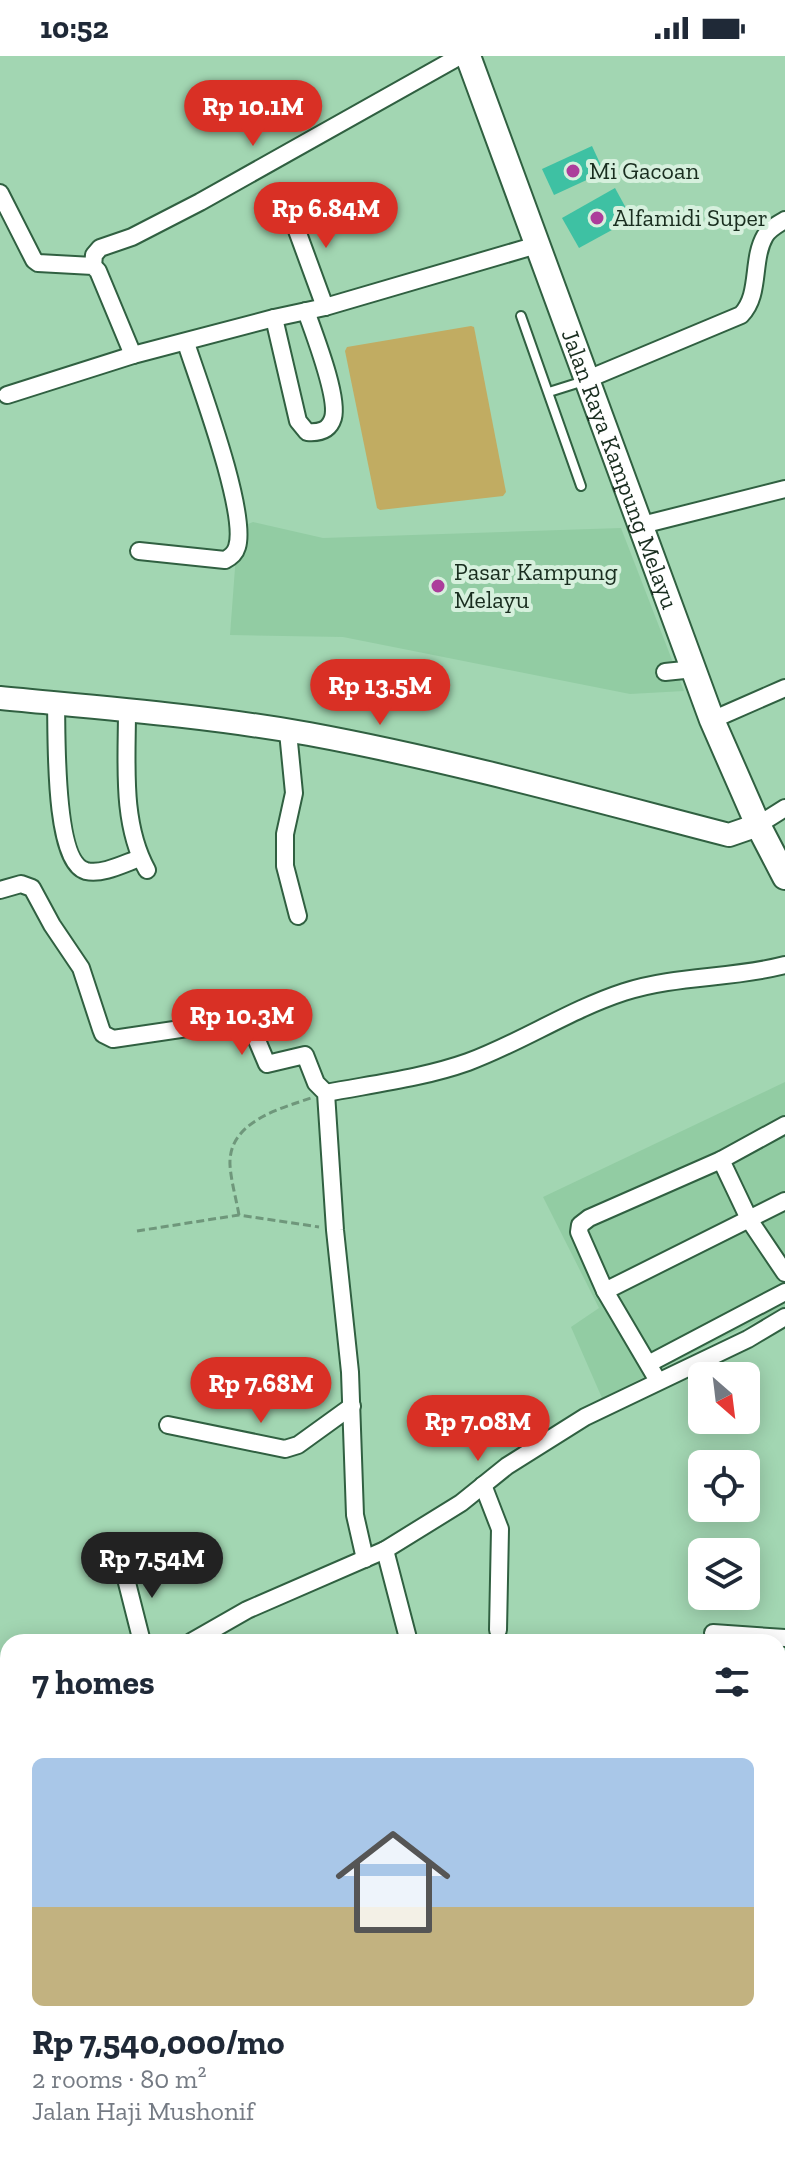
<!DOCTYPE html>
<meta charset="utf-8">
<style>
body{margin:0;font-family:"Zilla Slab",serif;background:#f6f6f7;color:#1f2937;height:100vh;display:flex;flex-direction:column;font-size:30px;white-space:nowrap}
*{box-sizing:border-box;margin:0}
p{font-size:26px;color:#747a83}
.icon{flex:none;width:44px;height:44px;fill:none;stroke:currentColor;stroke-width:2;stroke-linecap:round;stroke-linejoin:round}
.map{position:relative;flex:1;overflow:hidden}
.sheet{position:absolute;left:0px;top:1578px;width:786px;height:536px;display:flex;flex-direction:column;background:#fff;border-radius:24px 24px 0 0;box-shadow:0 4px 20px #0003}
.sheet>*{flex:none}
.needle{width:52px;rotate:152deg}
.buttons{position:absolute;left:688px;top:1306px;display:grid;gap:16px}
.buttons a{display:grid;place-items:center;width:72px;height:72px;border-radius:12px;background:#fff;box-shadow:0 4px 20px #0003;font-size:40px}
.price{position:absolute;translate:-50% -68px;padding:0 18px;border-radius:28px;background:#d93025;color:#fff;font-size:26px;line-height:52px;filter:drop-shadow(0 2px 4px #0008)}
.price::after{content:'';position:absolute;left:50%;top:48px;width:24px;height:18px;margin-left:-12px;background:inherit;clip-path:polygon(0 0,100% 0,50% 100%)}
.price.on{background:#222;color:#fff}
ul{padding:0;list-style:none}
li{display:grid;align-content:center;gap:16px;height:424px;padding:0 32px}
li+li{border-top:2px solid #e0e1e3}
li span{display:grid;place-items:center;height:248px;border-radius:12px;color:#555}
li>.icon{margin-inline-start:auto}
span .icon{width:144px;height:144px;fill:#fffc;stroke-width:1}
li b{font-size:34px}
h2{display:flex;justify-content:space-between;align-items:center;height:96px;padding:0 32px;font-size:34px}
.status{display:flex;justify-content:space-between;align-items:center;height:56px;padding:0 40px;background:#fff;direction:ltr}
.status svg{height:22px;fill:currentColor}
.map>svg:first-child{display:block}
.built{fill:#92cca3}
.green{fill:#c1ac62}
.building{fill:#3ec1a3}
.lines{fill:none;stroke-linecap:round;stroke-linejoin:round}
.lane-casing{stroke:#306041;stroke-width:12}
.street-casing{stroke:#306041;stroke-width:20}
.secondary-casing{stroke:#306041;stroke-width:26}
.primary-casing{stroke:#306041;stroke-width:28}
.path{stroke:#6f977b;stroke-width:3;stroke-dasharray:8 4;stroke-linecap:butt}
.lane{stroke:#fff;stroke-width:8}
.street{stroke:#fff;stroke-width:16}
.secondary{stroke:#fff;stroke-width:22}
.primary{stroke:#fff;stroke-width:24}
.poi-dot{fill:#ac3d9b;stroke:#d6f0dd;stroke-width:3}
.labels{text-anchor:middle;stroke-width:8;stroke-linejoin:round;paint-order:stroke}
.poi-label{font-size:24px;fill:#192d1f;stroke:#d6f0dd;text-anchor:start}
.street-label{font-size:24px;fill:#192d1f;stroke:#d6f0dd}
</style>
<div class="status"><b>10:52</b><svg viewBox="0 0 49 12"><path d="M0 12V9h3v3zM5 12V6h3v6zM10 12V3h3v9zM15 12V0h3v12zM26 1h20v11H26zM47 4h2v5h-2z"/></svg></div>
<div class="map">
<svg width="785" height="2114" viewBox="0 0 785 2114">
<rect width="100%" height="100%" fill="#a2d6b2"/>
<g class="built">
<polygon points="253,466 323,482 621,472 684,635 630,638 343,581 230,579 238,472"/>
<polygon points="785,1026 785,1251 602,1342 571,1271 599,1252 543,1141"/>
<polygon points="0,2032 8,2032 8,2106 15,2106 15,2114 0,2114"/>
</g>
<g class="green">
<polygon points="471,270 474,271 506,436 503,440 380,454 377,452 345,295 347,291"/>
<polygon points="8,1686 8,2032 0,2032 0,1688"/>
</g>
<g class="building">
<polygon points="592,90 604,116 554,139 542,113"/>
<polygon points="615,132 632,163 579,192 562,162"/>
</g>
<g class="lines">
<g class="lane-casing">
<g id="lane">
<polyline points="521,260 581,430"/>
<polyline points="549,336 584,325"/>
</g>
</g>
<g class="street-casing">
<g id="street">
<polyline points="0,137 34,204 38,207 93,210 98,215 133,299"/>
<polyline points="288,150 325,251"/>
<polyline points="93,210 94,199 100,192 132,181 200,146 460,0"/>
<path d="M274 262 298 365 307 376C319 377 329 375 333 362 339 341 314 278 306 255"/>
<path d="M588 323 741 259C761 239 751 204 765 180 769 173 778 168 785 164"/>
<polyline points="7,339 133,299 274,262 325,251 537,189"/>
<polyline points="642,469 785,433"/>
<path d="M139 495 225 504C231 501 235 498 237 491 248 457 199 327 186 287"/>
<polyline points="665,616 694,613"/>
<path d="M56 647C57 678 53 806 86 815 103 819 125 807 140 802"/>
<path d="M127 654C127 707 121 767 147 814"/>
<polyline points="712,664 785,632"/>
<polyline points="288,676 294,737 285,778 285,810 298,860"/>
<polyline points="758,769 785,752"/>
<polyline points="0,834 21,828 32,832 52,869 81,912 101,973 103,978 113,983 248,963 267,1008 305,999 316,1027 326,1037 335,1174 350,1316 355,1459 365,1503"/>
<path d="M326 1037C373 1028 423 1022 468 1006 522 986 569 954 624 936 676 919 732 923 785 909"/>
<polyline points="721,1104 750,1165 785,1217"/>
<polyline points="605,1235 785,1145"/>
<polyline points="650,1307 785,1236"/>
<polyline points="658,1325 605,1235 579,1176 580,1169 589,1162 721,1104 785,1069"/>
<polyline points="168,1369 285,1393 298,1389 352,1350"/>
<polyline points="483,1429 500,1473 498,1574"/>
<polyline points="385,1494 409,1586"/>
<polyline points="123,1511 142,1586"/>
<polyline points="713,1577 785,1582"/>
<polyline points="191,1586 247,1554 385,1494 461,1447 507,1410 585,1361 748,1283 785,1261"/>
<polyline points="778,1788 785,1788"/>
<polyline points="781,1869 785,1865"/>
<polyline points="132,2106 140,2114"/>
<polyline points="35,2114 36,2106"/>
<polyline points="281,2114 295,2106"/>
<polyline points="405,2114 418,2106"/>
<polyline points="478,2114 479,2106"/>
</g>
</g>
<g class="secondary-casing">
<path id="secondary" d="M0 642C103 652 207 660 309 678 450 704 590 743 729 779L758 769"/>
</g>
<g class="primary-casing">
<g id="primary">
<path id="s1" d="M468 0 712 664 758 769 785 821"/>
</g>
</g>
<g class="path">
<path d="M239 1159C236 1142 231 1125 230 1109 228 1066 279 1053 311 1042"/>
<polyline points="137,1175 239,1159 319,1171"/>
<polyline points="783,1657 785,1696"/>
</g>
<use href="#lane" class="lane"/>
<use href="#street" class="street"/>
<use href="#secondary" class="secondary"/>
<use href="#primary" class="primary"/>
</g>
<g class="poi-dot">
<circle cx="573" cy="115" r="8"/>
<circle cx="597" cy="162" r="8"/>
<circle cx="438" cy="530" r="8"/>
</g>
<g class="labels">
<g class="poi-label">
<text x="589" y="123">Mi Gacoan</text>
<text x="613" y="170">Alfamidi Super</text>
<text x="454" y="524">Pasar Kampung<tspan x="454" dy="28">Melayu</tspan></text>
</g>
<g class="street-label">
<text dy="8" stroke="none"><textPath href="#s1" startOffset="440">Jalan Raya Kampung Melayu</textPath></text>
</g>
</g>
</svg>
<div class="buttons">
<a><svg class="needle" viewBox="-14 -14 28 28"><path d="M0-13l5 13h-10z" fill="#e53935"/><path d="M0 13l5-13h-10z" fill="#747a83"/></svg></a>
<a><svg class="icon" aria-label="locate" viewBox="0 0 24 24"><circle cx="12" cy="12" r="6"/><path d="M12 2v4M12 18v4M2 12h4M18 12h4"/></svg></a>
<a><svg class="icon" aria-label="layers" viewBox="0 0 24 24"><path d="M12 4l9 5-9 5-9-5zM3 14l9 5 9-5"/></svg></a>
</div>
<b class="price" style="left:253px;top:92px">Rp 10.1M</b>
<b class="price" style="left:326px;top:194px">Rp 6.84M</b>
<b class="price" style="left:380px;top:671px">Rp 13.5M</b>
<b class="price" style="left:242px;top:1001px">Rp 10.3M</b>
<b class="price" style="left:261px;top:1369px">Rp 7.68M</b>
<b class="price" style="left:478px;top:1407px">Rp 7.08M</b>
<b class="price on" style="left:152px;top:1544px">Rp 7.54M</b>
<section class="sheet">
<h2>7 homes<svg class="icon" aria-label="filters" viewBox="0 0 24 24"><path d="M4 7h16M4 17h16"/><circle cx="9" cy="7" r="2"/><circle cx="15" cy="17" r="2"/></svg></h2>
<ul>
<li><span style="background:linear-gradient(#a9c7e8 60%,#c2b280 0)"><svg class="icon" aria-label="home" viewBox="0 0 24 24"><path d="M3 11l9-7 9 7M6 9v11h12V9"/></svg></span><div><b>Rp 7,540,000/mo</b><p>2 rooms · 80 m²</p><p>Jalan Haji Mushonif</p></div></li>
</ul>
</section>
</div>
